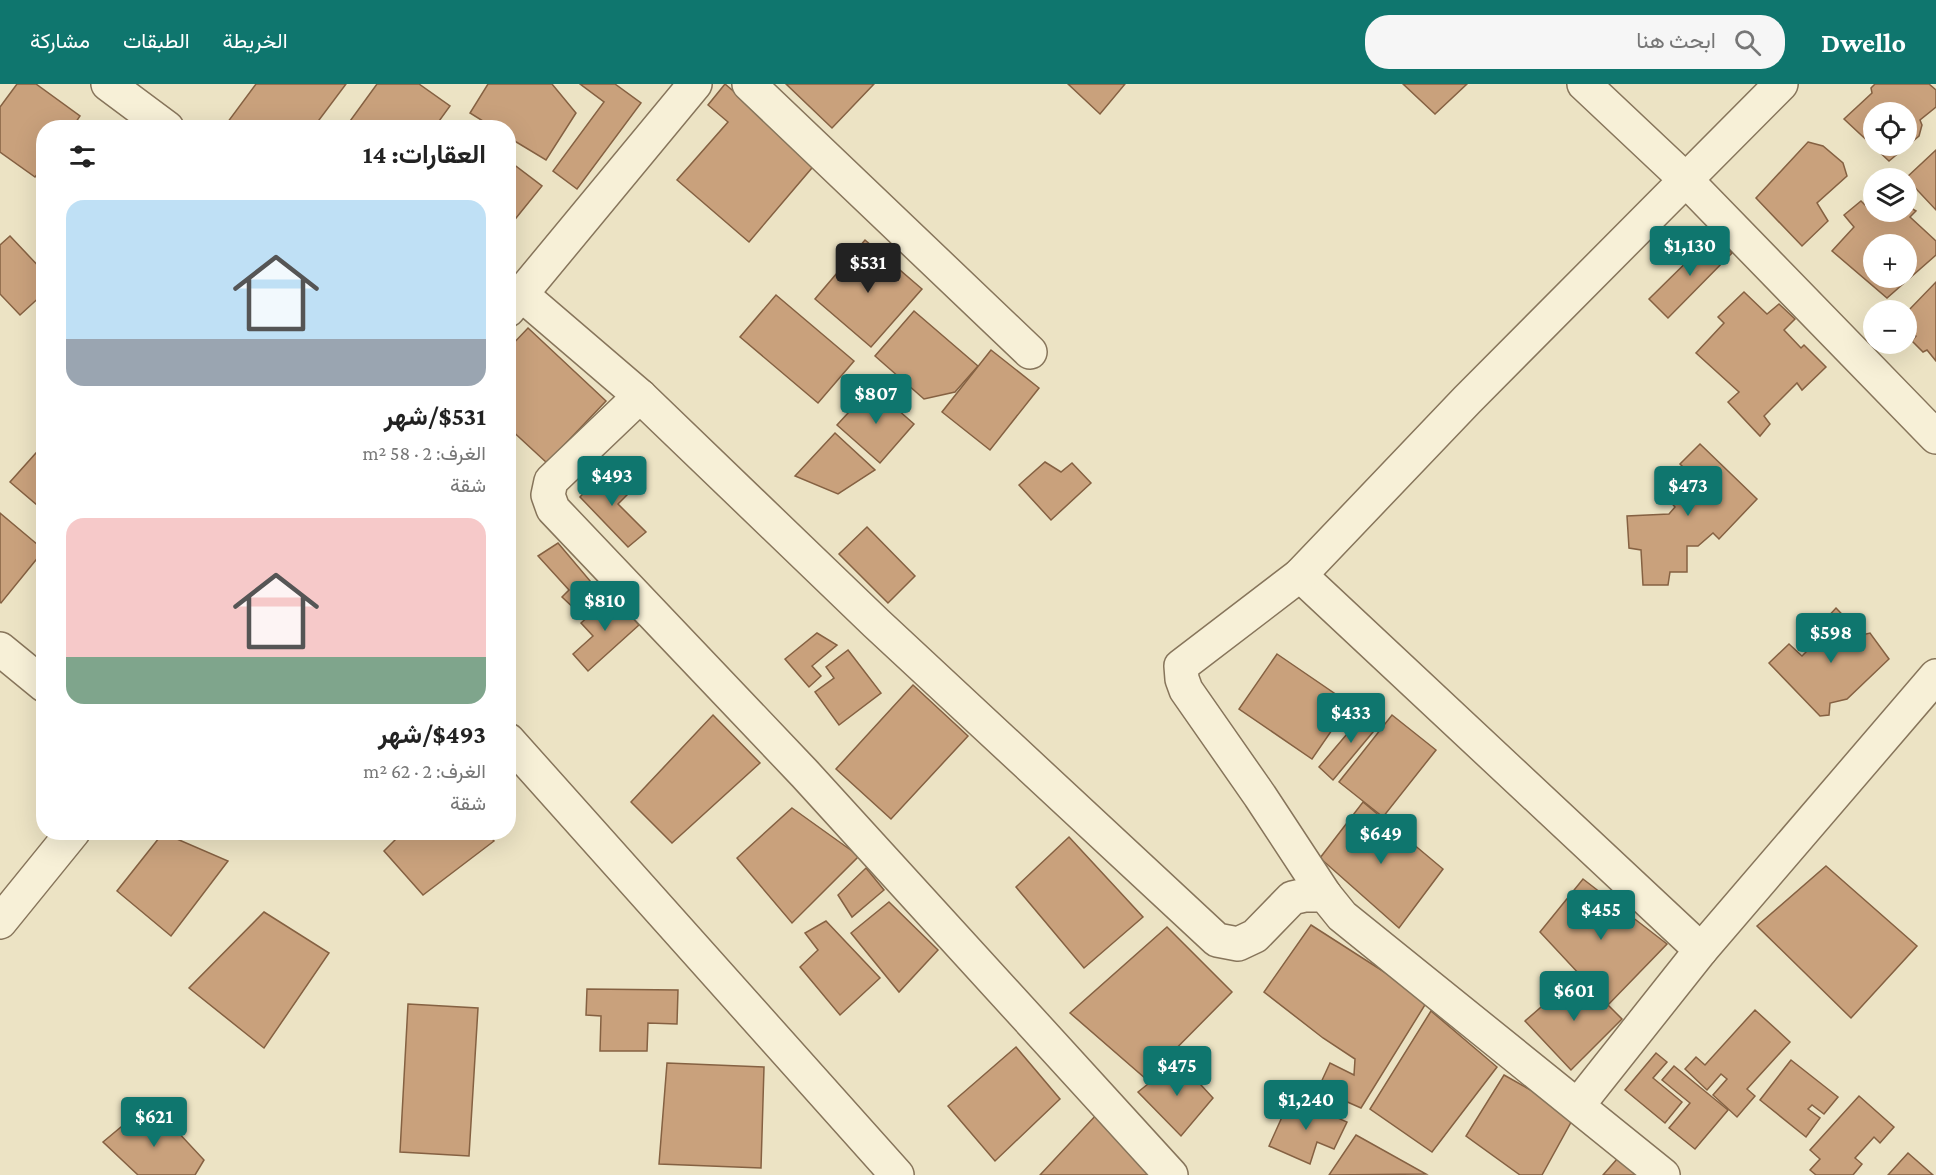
<!DOCTYPE html>
<html lang="ar">
<meta charset="utf-8">
<style>
body{margin:0;font-family:"Crimson Pro",Vazirmatn,serif;background:#f6f6f6;color:#222;direction:rtl;height:100vh;display:flex;flex-direction:column;font-size:22px;white-space:nowrap}
*{box-sizing:border-box;margin:0}
p{font-size:20px;color:#767676}
.icon{flex:none;width:33px;height:33px;fill:none;stroke:currentColor;stroke-width:2;stroke-linecap:round;stroke-linejoin:round}
.map{position:relative;flex:1;overflow:hidden;direction:ltr}
.panel{position:absolute;left:36px;top:36px;width:480px;height:720px;display:flex;flex-direction:column;background:#fff;border-radius:24px;box-shadow:0 6px 24px #0002;direction:rtl}
.panel>*{flex:none}
.tools{position:absolute;left:1863px;top:18px;display:grid;gap:12px}
.tools a{display:grid;place-items:center;width:54px;height:54px;border-radius:50%;background:#fff;box-shadow:0 6px 24px #0002;font-size:30px}
.price{position:absolute;translate:-50% -51px;padding:0 14px;border-radius:6px;background:#0f766e;color:#fff;font-size:20px;line-height:39px;filter:drop-shadow(0 2px 3px #0008)}
.price::after{content:'';position:absolute;left:50%;top:36px;width:18px;height:14px;margin-left:-9px;background:inherit;clip-path:polygon(0 0,100% 0,50% 100%)}
.price.current{background:#222;color:#fff}
ul{padding:0;list-style:none}
li{display:grid;align-content:center;gap:12px;height:318px;padding:0 30px}
li span{display:grid;place-items:center;height:186px;border-radius:18px;color:#555}
li>.icon{margin-inline-start:auto}
span .icon{width:108px;height:108px;fill:#fffc;stroke-width:1}
li b{font-size:26px}
h2{display:flex;justify-content:space-between;align-items:center;height:72px;padding:0 30px;font-size:26px}
header{display:flex;align-items:center;gap:36px;box-sizing:border-box;height:84px;padding:0 30px;background:#0f766e;color:#fff}
header strong{font-size:28px}
nav{display:flex;gap:33px;margin-inline-start:auto;font-size:21px}
.search{width:420px;height:54px;background:#f6f6f6;display:flex;align-items:center;gap:15px;box-sizing:border-box;padding:0 21px;border-radius:24px;color:#767676;font-size:22px}
.map>svg:first-child{display:block}
.building{fill:#c9a17c;stroke:#856142;stroke-width:1.5;fill-rule:evenodd}
.lines{fill:none;stroke-linecap:round;stroke-linejoin:round}
.minor-casing{stroke:#87755b;stroke-width:36}
.minor{stroke:#f7f0d7;stroke-width:33}
</style>
<header>
<strong>Dwello</strong>
<div class="search"><svg class="icon" aria-label="search" viewBox="0 0 24 24"><circle cx="10" cy="10" r="6"/><path d="M15 15l6 6"/></svg>ابحث هنا</div>
<nav><a>الخريطة</a><a>الطبقات</a><a>مشاركة</a></nav>
</header>
<div class="map">
<svg width="1936" height="1091" viewBox="0 0 1936 1091">
<rect width="100%" height="100%" fill="#ece3c4"/>
<g class="building">
<polygon points="17,0 36,0 80,32 72,44 44,44 44,82 35,93 0,68 0,23"/>
<polygon points="256,0 346,0 313,44 234,44 227,39"/>
<polygon points="377,0 419,0 450,22 434,44 345,44"/>
<polygon points="488,0 552,0 576,29 546,76 508,53 508,44 494,44 470,29"/>
<polygon points="580,0 615,0 641,19 577,105 553,87 604,18"/>
<polygon points="725,0 817,78 749,158 677,96 728,38 708,21"/>
<polygon points="786,0 874,0 832,44"/>
<polygon points="1068,0 1125,0 1100,30"/>
<polygon points="1403,0 1467,0 1435,30"/>
<path d="M1875 0H1929L1936 6V23L1920 36 1922 41 1919 52 1889 77 1844 35 1872 9 1871 4ZM1874 28H1906V62H1874Z"/>
<polygon points="1808,58 1823,62 1843,79 1847,92 1817,119 1828,137 1802,162 1756,114"/>
<polygon points="1936,66 1936,126 1906,94"/>
<polygon points="508,76 542,102 508,144"/>
<path d="M1861 117 1869 125 1874 120V128H1906V121L1916 127 1910 133 1936 157V171L1887 214 1832 167 1854 143 1844 131ZM1874 160H1906V194H1874Z"/>
<polygon points="10,152 44,188 44,209 20,231 0,210 0,161"/>
<polygon points="1712,153 1732,169 1668,234 1649,215"/>
<polygon points="865,156 922,205 871,263 815,215"/>
<polygon points="1936,198 1936,277 1927,266 1923,268 1912,257 1916,252 1906,244 1906,229"/>
<polygon points="1744,208 1767,230 1779,220 1795,235 1784,246 1801,264 1804,261 1826,283 1802,306 1797,299 1764,332 1770,340 1760,352 1728,318 1739,308 1696,269 1724,239 1718,233"/>
<polygon points="776,211 854,277 818,319 740,253"/>
<polygon points="914,227 978,282 955,308 924,315 875,272"/>
<polygon points="528,244 606,317 547,379 508,343 508,265"/>
<polygon points="991,266 1039,304 990,366 942,328"/>
<polygon points="872,303 914,340 880,379 837,341"/>
<polygon points="835,349 875,386 838,410 795,392"/>
<polygon points="44,360 44,427 10,398"/>
<polygon points="1700,360 1757,415 1719,455 1713,449 1698,462 1687,462 1687,488 1670,488 1668,501 1643,501 1641,466 1629,464 1627,432 1669,430 1675,423 1665,412 1689,389 1680,380"/>
<polygon points="1045,378 1061,388 1072,379 1091,399 1051,436 1019,401"/>
<polygon points="608,382 629,409 618,420 646,448 628,463 580,413"/>
<polygon points="0,429 44,466 1,519 0,518"/>
<polygon points="867,443 915,492 888,519 839,470"/>
<polygon points="558,459 602,511 578,528 562,513 569,506 538,472"/>
<polygon points="612,511 639,541 588,587 573,570 593,552 581,539"/>
<polygon points="1836,524 1862,551 1870,549 1889,575 1847,615 1830,619 1829,631 1820,632 1769,579 1789,560 1802,572 1829,545 1823,538"/>
<polygon points="817,549 837,561 812,582 821,592 809,603 785,575"/>
<polygon points="848,566 881,609 839,641 815,608 834,594 826,583"/>
<polygon points="1277,570 1350,620 1312,675 1239,625"/>
<polygon points="913,601 968,652 891,735 836,685"/>
<polygon points="1369,624 1383,636 1333,696 1319,683"/>
<polygon points="713,631 760,679 672,759 631,718"/>
<polygon points="1392,631 1436,666 1383,733 1339,698"/>
<polygon points="1363,718 1443,785 1399,844 1320,774"/>
<polygon points="792,724 859,772 792,839 737,774"/>
<polygon points="403,748 486,748 494,757 423,811 384,767"/>
<polygon points="163,749 228,777 171,852 117,807"/>
<polygon points="1069,753 1143,833 1084,884 1016,803"/>
<polygon points="1826,782 1917,862 1851,934 1757,842"/>
<polygon points="866,784 884,806 852,833 838,811"/>
<polygon points="1583,795 1667,860 1608,921 1540,848"/>
<polygon points="889,818 938,866 899,908 851,849"/>
<polygon points="264,828 329,869 264,964 189,904"/>
<polygon points="826,837 880,894 840,931 800,883 818,866 805,849"/>
<polygon points="1311,841 1428,916 1361,1024 1318,1005 1330,979 1354,991 1355,975 1323,954 1264,908"/>
<polygon points="1167,843 1232,908 1146,995 1070,929"/>
<polygon points="1578,891 1622,935 1571,986 1525,937"/>
<polygon points="587,905 678,906 677,940 648,939 647,967 600,967 601,932 586,931"/>
<polygon points="408,920 478,924 469,1072 400,1068"/>
<polygon points="1755,926 1790,958 1747,1005 1755,1012 1737,1033 1713,1011 1727,995 1721,990 1707,1006 1685,985 1696,973 1705,981"/>
<polygon points="1431,927 1497,983 1432,1068 1370,1025"/>
<polygon points="1016,963 1060,1015 995,1077 948,1022"/>
<polygon points="1656,969 1667,978 1653,994 1682,1018 1665,1039 1625,1006"/>
<polygon points="1178,976 1213,1014 1181,1052 1138,1008"/>
<polygon points="1791,976 1838,1013 1824,1030 1812,1021 1808,1025 1820,1034 1806,1053 1760,1016"/>
<polygon points="667,979 764,983 761,1084 659,1080"/>
<polygon points="1674,982 1728,1026 1695,1065 1669,1044 1690,1019 1662,996"/>
<polygon points="1504,991 1575,1031 1542,1091 1520,1091 1466,1052"/>
<polygon points="1859,1012 1894,1043 1880,1059 1874,1053 1855,1074 1862,1080 1853,1091 1816,1091 1810,1086 1820,1075 1810,1066"/>
<polygon points="1291,1013 1347,1038 1334,1065 1317,1058 1310,1080 1269,1062"/>
<polygon points="139,1028 152,1040 162,1031 204,1076 195,1091 138,1091 103,1058"/>
<polygon points="1097,1030 1154,1091 1040,1091"/>
<polygon points="1356,1051 1426,1090 1329,1091"/>
<polygon points="1908,1069 1933,1091 1888,1091"/>
<polygon points="1618,1074 1650,1091 1603,1091"/>
</g>
<g class="lines">
<g class="minor-casing">
<g id="minor">
<polyline points="108,0 167,44"/>
<polyline points="749,0 1030,268"/>
<polyline points="1584,0 1686,96 1936,353"/>
<polyline points="521,210 640,312 876,539 1217,856 1238,860 1255,852 1292,814 1305,811 1325,811 1342,832 1663,1091"/>
<polyline points="508,226 695,0"/>
<polyline points="640,312 551,397 548,411 553,425 805,690 1171,1091"/>
<polyline points="1300,491 1701,866"/>
<polyline points="0,565 44,601"/>
<polyline points="508,656 897,1091"/>
<polyline points="1325,811 1260,712 1186,606 1182,595 1181,582 1300,491 1467,316 1781,0"/>
<polyline points="0,838 73,748"/>
<polyline points="1578,1021 1701,866 1936,592"/>
</g>
</g>
<use href="#minor" class="minor"/>
</g>
</svg>
<div class="tools">
<a><svg class="icon" aria-label="locate" viewBox="0 0 24 24"><circle cx="12" cy="12" r="6"/><path d="M12 2v4M12 18v4M2 12h4M18 12h4"/></svg></a>
<a><svg class="icon" aria-label="layers" viewBox="0 0 24 24"><path d="M12 4l9 5-9 5-9-5zM3 14l9 5 9-5"/></svg></a>
<a>+</a>
<a>−</a>
</div>
<b class="price" style="left:1690px;top:193px">$1,130</b>
<b class="price current" style="left:868px;top:210px">$531</b>
<b class="price" style="left:876px;top:341px">$807</b>
<b class="price" style="left:612px;top:423px">$493</b>
<b class="price" style="left:1688px;top:433px">$473</b>
<b class="price" style="left:605px;top:548px">$810</b>
<b class="price" style="left:1831px;top:580px">$598</b>
<b class="price" style="left:1351px;top:660px">$433</b>
<b class="price" style="left:1381px;top:781px">$649</b>
<b class="price" style="left:1601px;top:857px">$455</b>
<b class="price" style="left:1574px;top:938px">$601</b>
<b class="price" style="left:1177px;top:1013px">$475</b>
<b class="price" style="left:1306px;top:1047px">$1,240</b>
<b class="price" style="left:154px;top:1064px">$621</b>
<section class="panel">
<h2>العقارات: 14<svg class="icon" aria-label="filters" viewBox="0 0 24 24"><path d="M4 7h16M4 17h16"/><circle cx="9" cy="7" r="2"/><circle cx="15" cy="17" r="2"/></svg></h2>
<ul>
<li><span style="background:linear-gradient(#bfe0f5 75%,#9aa5b1 0)"><svg class="icon" aria-label="home" viewBox="0 0 24 24"><path d="M3 11l9-7 9 7M6 9v11h12V9"/></svg></span><div><b>$531/شهر</b><p>الغرف: 2 · 58 m²</p><p>شقة</p></div></li>
<li><span style="background:linear-gradient(#f6c9c9 75%,#7fa58c 0)"><svg class="icon" aria-label="home" viewBox="0 0 24 24"><path d="M3 11l9-7 9 7M6 9v11h12V9"/></svg></span><div><b>$493/شهر</b><p>الغرف: 2 · 62 m²</p><p>شقة</p></div></li>
</ul>
</section>
</div>
